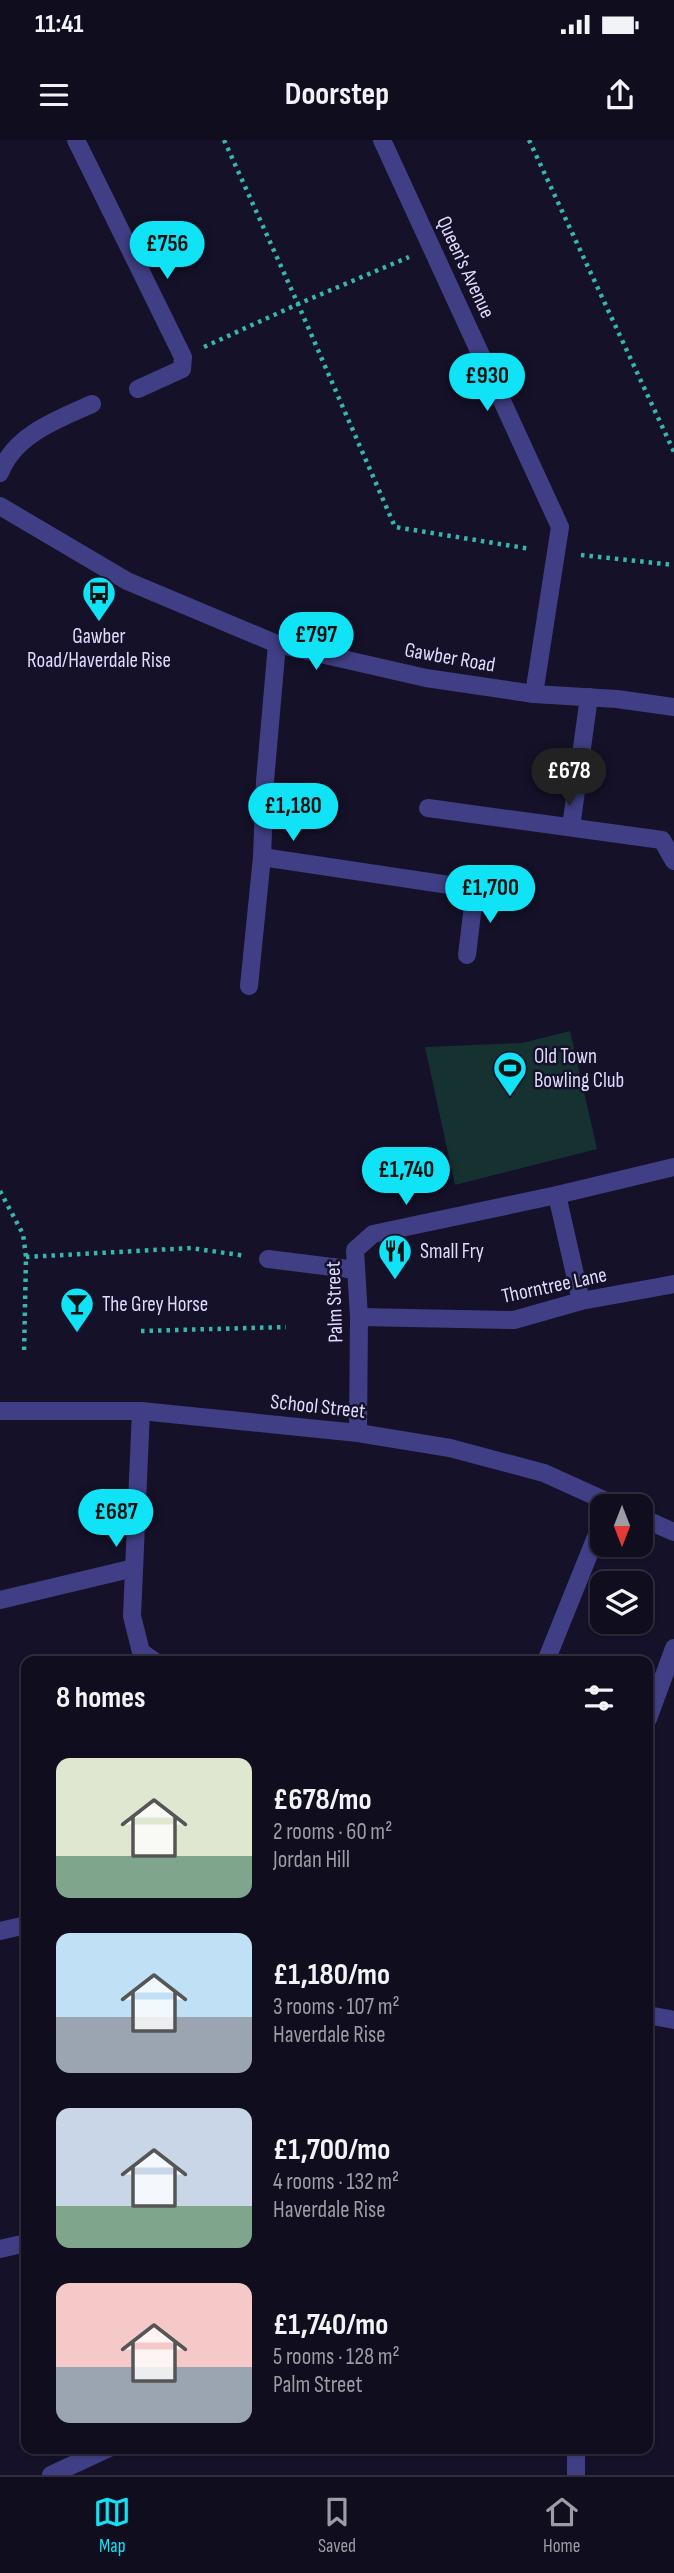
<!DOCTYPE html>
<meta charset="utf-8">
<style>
body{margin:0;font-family:"Sofia Sans Condensed",sans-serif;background:#191628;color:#f1f3f6;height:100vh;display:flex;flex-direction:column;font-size:26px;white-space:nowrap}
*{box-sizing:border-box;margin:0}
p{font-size:23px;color:#9c9ca4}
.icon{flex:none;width:38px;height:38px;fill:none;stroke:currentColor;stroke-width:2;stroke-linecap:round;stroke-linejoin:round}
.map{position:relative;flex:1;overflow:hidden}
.sheet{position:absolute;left:21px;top:1516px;width:632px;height:798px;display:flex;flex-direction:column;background:#100d1f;border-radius:14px;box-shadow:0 2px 5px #0004,0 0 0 2px #302d3d}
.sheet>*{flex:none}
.needle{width:46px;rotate:180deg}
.buttons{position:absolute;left:590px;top:1354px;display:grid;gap:14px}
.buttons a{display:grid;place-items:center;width:63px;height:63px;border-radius:14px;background:#100d1f;box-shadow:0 2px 5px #0004,0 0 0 2px #302d3d;font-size:35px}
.price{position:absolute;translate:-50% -60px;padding:0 16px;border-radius:24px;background:#0fe3f5;color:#111;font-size:23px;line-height:46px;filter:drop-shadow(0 2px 4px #0008)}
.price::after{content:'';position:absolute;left:50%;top:42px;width:21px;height:16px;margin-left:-10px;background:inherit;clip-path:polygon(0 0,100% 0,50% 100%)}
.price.current{background:#222;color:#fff}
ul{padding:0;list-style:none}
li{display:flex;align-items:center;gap:21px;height:175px;padding:0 35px}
li span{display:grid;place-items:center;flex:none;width:196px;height:140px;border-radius:14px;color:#555}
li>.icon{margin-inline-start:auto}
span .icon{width:84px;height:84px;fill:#fffc;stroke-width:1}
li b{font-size:30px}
h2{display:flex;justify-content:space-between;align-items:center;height:84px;padding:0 35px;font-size:30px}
.status{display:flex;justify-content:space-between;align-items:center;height:49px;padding:0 35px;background:#100d1f;direction:ltr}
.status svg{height:19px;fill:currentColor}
header{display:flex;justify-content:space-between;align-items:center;height:91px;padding:0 35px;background:#100d1f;font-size:32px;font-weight:700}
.tabs{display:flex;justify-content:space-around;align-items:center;height:98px;border-top:2px solid #302d3d;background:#100d1f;font-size:19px;color:#9c9ca4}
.tabs a{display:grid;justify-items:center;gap:4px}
.tabs .current{color:#0fe3f5}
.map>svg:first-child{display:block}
.green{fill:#153231}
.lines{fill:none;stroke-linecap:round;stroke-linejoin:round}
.path{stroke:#36b6ac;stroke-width:4.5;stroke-dasharray:3.5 5;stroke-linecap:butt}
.minor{stroke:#403f85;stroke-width:18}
.labels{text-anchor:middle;stroke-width:5;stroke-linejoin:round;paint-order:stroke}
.street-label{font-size:21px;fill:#dedbfd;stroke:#151129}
.poi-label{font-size:21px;fill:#dedbfd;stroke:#151129;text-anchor:start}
</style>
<div class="status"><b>11:41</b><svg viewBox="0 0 49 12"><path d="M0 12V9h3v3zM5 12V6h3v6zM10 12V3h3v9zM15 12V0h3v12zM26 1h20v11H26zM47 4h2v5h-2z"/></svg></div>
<header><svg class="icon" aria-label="menu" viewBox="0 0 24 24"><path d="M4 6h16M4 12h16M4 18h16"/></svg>Doorstep<svg class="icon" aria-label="share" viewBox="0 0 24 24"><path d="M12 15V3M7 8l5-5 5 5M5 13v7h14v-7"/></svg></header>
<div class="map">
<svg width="674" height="2335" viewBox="0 0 674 2335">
<rect width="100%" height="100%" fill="#151129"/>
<polygon class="green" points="570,891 597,1009 455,1045 425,907 522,903"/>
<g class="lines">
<g class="path">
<polyline points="224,0 298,164 409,117"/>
<polyline points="529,0 674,312"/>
<polyline points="204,207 298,164 395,387 531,409"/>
<polyline points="581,415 674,425"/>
<polyline points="0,1051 23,1094 26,1117 24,1215"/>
<polyline points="26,1117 191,1108 246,1116"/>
<polyline points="141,1191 286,1187"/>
</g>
<g class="minor">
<polyline points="76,0 183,217 182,229 138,249"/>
<polyline points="382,0 560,387 534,554"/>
<path d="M0 333C14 295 58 279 92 264"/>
<polyline points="0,366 127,441 277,504 426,538 534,554 617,559 674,567"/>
<polyline points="277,504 265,641 262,717 496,752"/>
<polyline points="428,668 662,700 674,721"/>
<polyline points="571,687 589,557"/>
<polyline points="467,815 475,749"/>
<polyline points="249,846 262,717"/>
<polyline points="557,1055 581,1161"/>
<polyline points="268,1119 356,1130"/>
<polyline points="359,1177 514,1180 581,1161 674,1144"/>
<polyline points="0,1271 141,1271 358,1293 450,1308 544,1333 619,1367"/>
<polyline points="141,1271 132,1476 141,1512 154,1521"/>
<polyline points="358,1293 359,1177 355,1110 373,1094 557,1055 674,1027"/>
<polyline points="640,1377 674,1392"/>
<polyline points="0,1460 134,1428"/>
<polyline points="546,1521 602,1382"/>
<polyline points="648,1579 674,1508"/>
<polyline points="0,1791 26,1785"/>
<polyline points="648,1875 674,1880"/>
<polyline points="0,2109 26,2103"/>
<polyline points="576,2308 576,2335"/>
<polyline points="51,2335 109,2308"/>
</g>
</g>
<defs>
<g id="bus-pin" transform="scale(1.75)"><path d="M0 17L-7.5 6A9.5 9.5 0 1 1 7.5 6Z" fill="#0fe3f5" stroke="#151129"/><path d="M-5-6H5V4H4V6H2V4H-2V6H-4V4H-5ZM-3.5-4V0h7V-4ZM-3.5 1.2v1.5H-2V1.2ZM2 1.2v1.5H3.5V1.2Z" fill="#111"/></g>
<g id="stadium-pin" transform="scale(1.75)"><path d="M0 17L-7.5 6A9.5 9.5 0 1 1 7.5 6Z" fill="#0fe3f5" stroke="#151129"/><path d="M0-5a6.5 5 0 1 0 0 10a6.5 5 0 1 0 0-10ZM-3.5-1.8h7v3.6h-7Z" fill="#111"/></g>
<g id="restaurant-pin" transform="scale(1.75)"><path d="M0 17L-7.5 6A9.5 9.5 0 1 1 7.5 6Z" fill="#0fe3f5" stroke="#151129"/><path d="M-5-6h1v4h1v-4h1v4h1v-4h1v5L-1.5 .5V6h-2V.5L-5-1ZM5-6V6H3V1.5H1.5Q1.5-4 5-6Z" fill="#111"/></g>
<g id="bar-pin" transform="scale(1.75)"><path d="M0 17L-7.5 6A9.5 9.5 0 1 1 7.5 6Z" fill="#0fe3f5" stroke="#151129"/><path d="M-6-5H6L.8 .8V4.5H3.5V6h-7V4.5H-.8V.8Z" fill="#111"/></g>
</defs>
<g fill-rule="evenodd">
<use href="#bus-pin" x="99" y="453"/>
<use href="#stadium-pin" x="510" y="928"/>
<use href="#restaurant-pin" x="395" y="1111"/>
<use href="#bar-pin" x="77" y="1164"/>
</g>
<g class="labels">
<g class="street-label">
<text transform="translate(466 127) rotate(65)" y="7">Queen's Avenue</text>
<text transform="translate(450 517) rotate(10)" y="7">Gawber Road</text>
<text transform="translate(554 1145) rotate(-12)" y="7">Thorntree Lane</text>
<text transform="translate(334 1162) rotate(-92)" y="7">Palm Street</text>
<text transform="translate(318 1266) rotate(6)" y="7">School Street</text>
</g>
<g class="poi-label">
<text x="99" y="503" text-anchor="middle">Gawber<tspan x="99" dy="24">Road/Haverdale Rise</tspan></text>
<text x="534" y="923">Old Town<tspan x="534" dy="24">Bowling Club</tspan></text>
<text x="420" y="1118">Small Fry</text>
<text x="102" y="1171">The Grey Horse</text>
</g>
</g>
</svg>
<div class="buttons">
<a><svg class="needle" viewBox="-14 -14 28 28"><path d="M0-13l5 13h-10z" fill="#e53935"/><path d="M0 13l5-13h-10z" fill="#9c9ca4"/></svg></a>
<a><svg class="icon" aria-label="layers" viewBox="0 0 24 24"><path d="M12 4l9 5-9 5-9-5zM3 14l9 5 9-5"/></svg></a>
</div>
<b class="price" style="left:167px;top:141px">£756</b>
<b class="price" style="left:487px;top:273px">£930</b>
<b class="price" style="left:316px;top:532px">£797</b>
<b class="price current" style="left:569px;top:668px">£678</b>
<b class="price" style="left:293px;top:703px">£1,180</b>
<b class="price" style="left:490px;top:785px">£1,700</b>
<b class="price" style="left:406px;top:1067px">£1,740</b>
<b class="price" style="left:116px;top:1409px">£687</b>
<section class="sheet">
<h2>8 homes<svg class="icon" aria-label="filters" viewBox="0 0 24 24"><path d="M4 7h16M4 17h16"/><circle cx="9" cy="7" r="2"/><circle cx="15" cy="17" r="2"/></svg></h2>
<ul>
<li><span style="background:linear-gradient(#dfe7d0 70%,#7fa58c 0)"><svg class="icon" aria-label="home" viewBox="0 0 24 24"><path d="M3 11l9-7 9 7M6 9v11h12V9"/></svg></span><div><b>£678/mo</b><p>2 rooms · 60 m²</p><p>Jordan Hill</p></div></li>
<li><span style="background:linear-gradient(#bfe0f5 60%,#9aa5b1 0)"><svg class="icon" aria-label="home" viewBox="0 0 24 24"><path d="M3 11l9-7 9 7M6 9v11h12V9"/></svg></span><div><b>£1,180/mo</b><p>3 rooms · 107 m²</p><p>Haverdale Rise</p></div></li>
<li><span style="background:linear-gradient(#c9d6e8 70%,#7fa58c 0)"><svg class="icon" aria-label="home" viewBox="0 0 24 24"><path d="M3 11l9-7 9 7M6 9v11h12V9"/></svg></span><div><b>£1,700/mo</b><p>4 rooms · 132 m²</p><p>Haverdale Rise</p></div></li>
<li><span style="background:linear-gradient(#f6c9c9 60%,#9aa5b1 0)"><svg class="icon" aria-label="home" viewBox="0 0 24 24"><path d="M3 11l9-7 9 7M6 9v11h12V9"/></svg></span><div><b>£1,740/mo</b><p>5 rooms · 128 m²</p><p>Palm Street</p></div></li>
</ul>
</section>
</div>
<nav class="tabs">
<a class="current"><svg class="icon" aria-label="map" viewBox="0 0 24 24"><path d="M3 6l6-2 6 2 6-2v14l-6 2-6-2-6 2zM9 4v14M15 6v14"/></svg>Map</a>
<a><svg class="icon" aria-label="saved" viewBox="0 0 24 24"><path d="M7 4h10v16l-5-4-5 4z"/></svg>Saved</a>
<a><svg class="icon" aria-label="home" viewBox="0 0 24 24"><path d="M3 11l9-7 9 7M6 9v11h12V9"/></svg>Home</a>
</nav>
